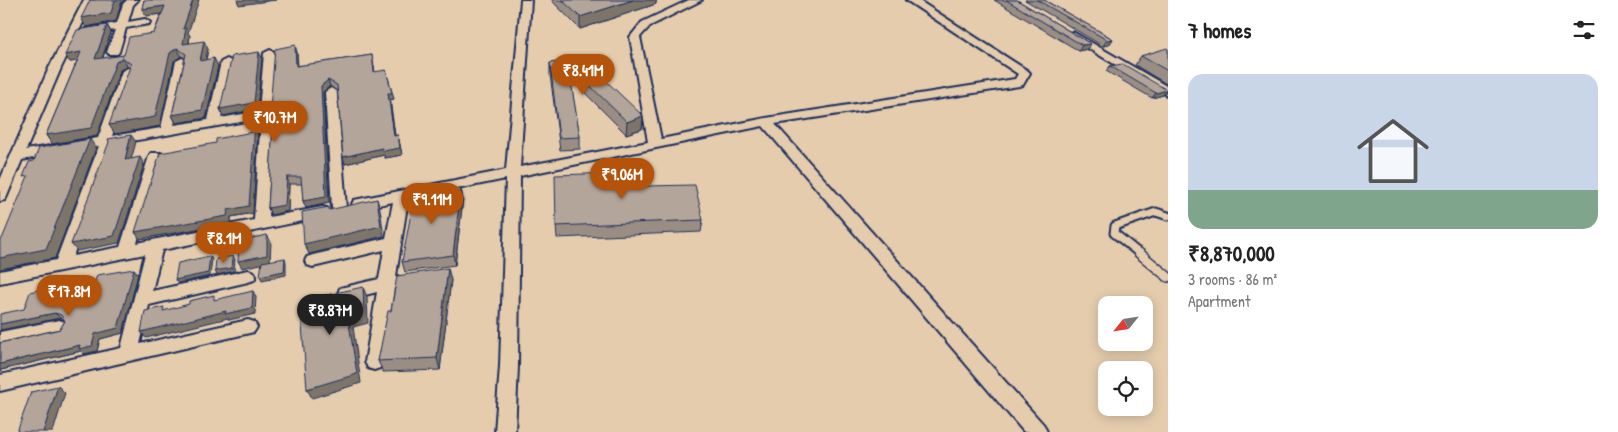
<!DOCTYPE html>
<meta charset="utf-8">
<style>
body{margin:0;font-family:"Patrick Hand",sans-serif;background:#f6f6f6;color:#222;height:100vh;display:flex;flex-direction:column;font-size:19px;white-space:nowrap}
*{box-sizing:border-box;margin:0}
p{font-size:16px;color:#767676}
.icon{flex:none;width:28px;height:28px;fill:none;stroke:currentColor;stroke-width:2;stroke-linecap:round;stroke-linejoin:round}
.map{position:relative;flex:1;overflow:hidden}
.drawer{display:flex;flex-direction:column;background:#fff;width:450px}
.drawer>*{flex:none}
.needle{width:32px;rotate:240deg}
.buttons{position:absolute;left:1098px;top:296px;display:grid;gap:10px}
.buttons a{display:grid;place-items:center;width:55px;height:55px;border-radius:10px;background:#fff;box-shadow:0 2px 12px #0003;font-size:25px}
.price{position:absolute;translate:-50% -42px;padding:0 11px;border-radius:18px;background:#b45309;color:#fff;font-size:16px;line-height:32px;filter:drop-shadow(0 1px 2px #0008)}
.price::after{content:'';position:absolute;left:50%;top:30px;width:15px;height:11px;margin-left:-8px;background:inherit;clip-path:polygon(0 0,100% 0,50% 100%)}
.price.on{background:#222;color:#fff}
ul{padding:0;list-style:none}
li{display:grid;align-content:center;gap:10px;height:265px;padding:0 20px}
li span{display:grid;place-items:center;height:155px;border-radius:15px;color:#555}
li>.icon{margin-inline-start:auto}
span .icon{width:90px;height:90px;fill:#fffc;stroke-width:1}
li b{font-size:21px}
h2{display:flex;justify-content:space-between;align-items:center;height:60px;padding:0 20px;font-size:21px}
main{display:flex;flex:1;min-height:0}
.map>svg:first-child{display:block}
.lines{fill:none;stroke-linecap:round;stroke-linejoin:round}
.lane-far1-casing{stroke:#1b2f5e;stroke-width:11}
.lane-casing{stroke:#1b2f5e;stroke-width:12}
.street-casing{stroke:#1b2f5e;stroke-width:4}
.lane-far1{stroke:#e5ccad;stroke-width:7}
.lane{stroke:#e5ccad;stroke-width:9}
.street{fill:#e5ccad;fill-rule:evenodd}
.wall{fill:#9a8e84;stroke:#1b2f5e}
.shaded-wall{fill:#7d746b;stroke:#1b2f5e}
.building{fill:#b3a599;stroke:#1b2f5e}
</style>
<main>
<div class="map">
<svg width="1168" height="432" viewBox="0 0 1168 432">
<rect width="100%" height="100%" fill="#e5ccad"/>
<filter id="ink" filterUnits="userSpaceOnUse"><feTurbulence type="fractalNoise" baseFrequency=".02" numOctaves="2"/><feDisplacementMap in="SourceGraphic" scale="10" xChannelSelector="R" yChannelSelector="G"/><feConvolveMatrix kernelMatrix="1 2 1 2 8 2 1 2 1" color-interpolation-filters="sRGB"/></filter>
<g filter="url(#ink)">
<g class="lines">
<g class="lane-far1-casing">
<polyline id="lane-far1" points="1140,254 1114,233 1115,226 1156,212 1168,216"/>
</g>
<g class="lane-casing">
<polyline id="lane" points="1139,253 1168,277"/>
</g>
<g class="street-casing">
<g id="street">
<polygon points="84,0 94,0 61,68 26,150 98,138 122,71 128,68 134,71 112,136 161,128 176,61 182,58 188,61 174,125 208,120 221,62 227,59 233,62 221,118 259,111 264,53 270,50 276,53 271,114 269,117 109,145 112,148 73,256 120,247 149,156 151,153 161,153 163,156 137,243 254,220 260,131 267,127 274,131 269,217 322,207 327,208 329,212 327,216 322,217 162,250 152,291 248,270 254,272 256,276 254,280 248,282 149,305 140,344 248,320 254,322 257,327 254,332 0,391 0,375 121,348 145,254 0,283 0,271 56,260 99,146 22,160 7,196 5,200 0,201 0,180 49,68"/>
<polygon points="127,0 138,0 133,5 128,22 145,19 150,22 149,24 126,28 119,52 117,54 109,54 107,52 115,30 88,34 83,31 88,28 117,23 123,4"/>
<polygon points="521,0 531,0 520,167 648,142 630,37 642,22 689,0 702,0 650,26 640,37 661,139 766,118 1015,79 1018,74 906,0 918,0 1028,71 1030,73 1023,85 1019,86 775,124 1044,425 1047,432 1024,432 763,126 520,176 518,366 515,432 495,432 500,366 506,179 408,199 396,276 400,277 402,282 400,287 394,288 383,362 380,368 374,370 368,368 365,362 377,292 346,300 340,298 338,293 340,288 379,279 384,250 313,267 307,265 305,261 307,257 313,255 386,238 393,202 359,209 354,208 352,204 354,200 506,170"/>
<polygon points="1073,32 1168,87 1168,96 1069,37 1068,35 1069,33"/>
<polygon points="331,88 337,92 346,208 344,212 339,213 334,212 332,208 325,92"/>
<polygon points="59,320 65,322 68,327 65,332 0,348 0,332"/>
</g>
</g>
<use href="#lane-far1" class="lane-far1"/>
<use href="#lane" class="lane"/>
<use href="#street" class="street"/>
</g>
<g class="wall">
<polygon points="144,0 188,33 190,36 189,43 208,49 206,60 218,66 206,118 176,123 172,115 185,58 181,56 174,61 160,126 115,134 130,68 127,66 120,70 97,136 52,144 46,135 77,61 70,62 65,55 107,25 111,32 103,58 124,55 154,33 161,14 146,16 142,9"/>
<polygon points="552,0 656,0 656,4 580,29 552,1"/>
<polygon points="994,0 1017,0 1091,44 1087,49 1079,51"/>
<polygon points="1025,0 1044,0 1113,39 1109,45 1103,46"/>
<polygon points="1168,49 1168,85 1135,65 1141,56"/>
<polygon points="297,52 298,66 372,55 375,72 394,99 390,100 395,136 398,135 402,155 385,158 384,155 345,164 337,91 330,86 323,92 329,203 306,208 303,201 302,184 289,184 288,211 271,215 268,208 273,129 266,125 258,131 253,213 231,217 231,223 140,239 135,232 216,143 252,132 268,112"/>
<polygon points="568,61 643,116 642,129 626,134 570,78 580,137 580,149 560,150 550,74 550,63"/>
<polygon points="1110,66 1167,90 1163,95 1152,98 1106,71"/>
<polygon points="645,186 703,220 701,232 557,238 556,226"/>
<polygon points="461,189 463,199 455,265 405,272 402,262"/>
<polygon points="134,269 138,274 123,333 100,339 97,351 84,354 81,351 1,370 0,372 0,343 60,329 65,321 64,320 60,318 24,309 45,288 62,278 66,283 62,301 91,294"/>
<polygon points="451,280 440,370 383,372 378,361 391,311"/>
</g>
<g class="shaded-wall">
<polygon points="115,0 125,0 121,3 116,21 86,27 81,18"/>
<polygon points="193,0 199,0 188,33 190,36 187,52 183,44 183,29"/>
<polygon points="237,0 276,0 239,5"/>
<polygon points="633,0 656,0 656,4 580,29 580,17"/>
<polygon points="165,6 169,13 146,16 142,9"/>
<polygon points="107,25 111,32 99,67 95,59"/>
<polygon points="1113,39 1109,45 1103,46 1107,40"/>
<polygon points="204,41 208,49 204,69 200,61"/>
<polygon points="1091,44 1087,49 1079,51 1082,45"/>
<polygon points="295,45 297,52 298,72 296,66"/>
<polygon points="177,48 181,56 174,61 160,126 115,134 109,125 170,53"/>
<polygon points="81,52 86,60 70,62 65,55"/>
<polygon points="259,52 262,58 257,109 223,116 220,109"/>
<polygon points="123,58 127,66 120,70 97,136 52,144 46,135 116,62"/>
<polygon points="214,58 218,66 206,118 176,123 172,115"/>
<polygon points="386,70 394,99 390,100 396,142 388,93"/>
<polygon points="328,80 330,86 323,92 329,203 306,208 303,201 321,86"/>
<polygon points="1167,90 1163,95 1152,98 1156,93"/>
<polygon points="643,116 642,129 626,134 627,122"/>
<polygon points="263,119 266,125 258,131 253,213 231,217 231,223 140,239 135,232 228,210 255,124"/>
<polygon points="131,135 136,142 129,167 125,160"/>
<polygon points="398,135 402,155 385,158 384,155 345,164 343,157 382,148"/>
<polygon points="90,139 96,148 55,258 0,269 0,258"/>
<polygon points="140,157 144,164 119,243 77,251 71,244"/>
<polygon points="287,177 289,184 288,211 271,215 268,208"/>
<polygon points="461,189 463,199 455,265 453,255"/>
<polygon points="377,199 380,209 384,236 309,254 304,244"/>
<polygon points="267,235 271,242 270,262 242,268 238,261"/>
<polygon points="210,256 212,259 210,276 178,283 175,280"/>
<polygon points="233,256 235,259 234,271 217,275 215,271"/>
<polygon points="285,258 286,262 286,275 262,280 260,276"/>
<polygon points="448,268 451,280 440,370 437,358"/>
<polygon points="134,269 138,274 123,333 100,339 97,351 84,354 81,351 1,370 0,372 0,364 80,345 95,334"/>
<polygon points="62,278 66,283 60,307 55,302"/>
<polygon points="363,287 367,297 368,323 353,327 361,383 312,398 307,389 348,317"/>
<polygon points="253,291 256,297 255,314 229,320 228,318 146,338 141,332"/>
<polygon points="55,313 60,318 0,330 0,324"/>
<polygon points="58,386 65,393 53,432 43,432"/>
</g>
<g class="building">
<polygon points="90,0 115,0 111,13 81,18"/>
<polygon points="144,0 193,0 183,29 186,28 183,44 204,41 200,61 214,58 202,110 172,115 186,54 177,48 170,53 155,117 109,125 131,64 123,58 116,62 91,128 46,135 81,52 65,55 77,30 107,25 95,59 124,55 129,37 154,33 165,6 142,9"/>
<polygon points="562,0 633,0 580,17"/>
<polygon points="1006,0 1017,0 1091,44 1082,45"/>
<polygon points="1037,0 1044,0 1113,39 1107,40"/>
<polygon points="295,45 296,66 372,55 374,72 386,70 392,93 388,93 394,136 398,135 400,148 383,151 382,148 343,157 337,85 328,80 321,86 326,197 303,201 301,177 287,177 285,205 268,208 273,125 263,119 255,124 249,206 228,210 227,216 135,232 160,153 216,143 216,139 252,132 253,115 268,112 270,108 275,49"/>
<polygon points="1167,48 1168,49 1168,71 1141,56"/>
<polygon points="259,52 254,103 220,109 232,56"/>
<polygon points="581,57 643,116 627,122 568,64 580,137 559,138 550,63 568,61"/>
<polygon points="1123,64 1167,90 1156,93 1110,66"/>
<polygon points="131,135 125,160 140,157 114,236 71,244 109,142 108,139"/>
<polygon points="90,139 46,249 0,258 0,240 2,239 28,176 23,177 29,162 34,161 39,148"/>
<polygon points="643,172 645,186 695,185 703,220 556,226 555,175"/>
<polygon points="461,189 453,255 402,262 415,191"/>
<polygon points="377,199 381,226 304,244 302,212 329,207 329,210"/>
<polygon points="267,235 267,255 238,261 239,241"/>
<polygon points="210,256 208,273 175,280 178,263"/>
<polygon points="233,256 232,268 215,271 216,259"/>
<polygon points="285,258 284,271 260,276 262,262"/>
<polygon points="448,268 437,358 378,361 388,311 391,311 397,276"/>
<polygon points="134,269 118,328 95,334 92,346 79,349 80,345 0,364 0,343 60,329 65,321 61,315 55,313 0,324 0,314 24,309 30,292 45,288 47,281 62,278 55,302 91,294 97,275"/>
<polygon points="363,287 364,314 348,317 357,374 307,389 302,325 303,300"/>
<polygon points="253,291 252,308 225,314 226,311 141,332 145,311 164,307 163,311 189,304 189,301 214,295 214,300"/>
<polygon points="58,386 43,432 17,432 31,392"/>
</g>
</g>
</svg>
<div class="buttons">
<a><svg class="needle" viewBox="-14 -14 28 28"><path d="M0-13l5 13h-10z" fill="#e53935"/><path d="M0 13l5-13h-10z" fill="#767676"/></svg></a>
<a><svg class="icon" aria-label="locate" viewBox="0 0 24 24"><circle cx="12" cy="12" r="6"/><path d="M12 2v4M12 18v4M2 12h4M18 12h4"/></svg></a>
</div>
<b class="price" style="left:583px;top:96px">₹8.41M</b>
<b class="price" style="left:275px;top:143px">₹10.7M</b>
<b class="price" style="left:622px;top:200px">₹9.06M</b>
<b class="price" style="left:432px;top:225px">₹9.11M</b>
<b class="price" style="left:224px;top:264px">₹8.1M</b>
<b class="price" style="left:69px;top:317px">₹17.8M</b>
<b class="price on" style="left:330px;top:336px">₹8.87M</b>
</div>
<section class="drawer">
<h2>7 homes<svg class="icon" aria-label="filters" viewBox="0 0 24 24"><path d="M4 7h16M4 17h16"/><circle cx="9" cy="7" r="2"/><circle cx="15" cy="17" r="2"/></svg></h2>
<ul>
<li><span style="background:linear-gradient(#c9d6e8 75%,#7fa58c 0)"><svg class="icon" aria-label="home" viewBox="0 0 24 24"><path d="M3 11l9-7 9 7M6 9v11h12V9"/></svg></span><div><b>₹8,870,000</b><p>3 rooms · 86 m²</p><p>Apartment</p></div></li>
</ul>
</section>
</main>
